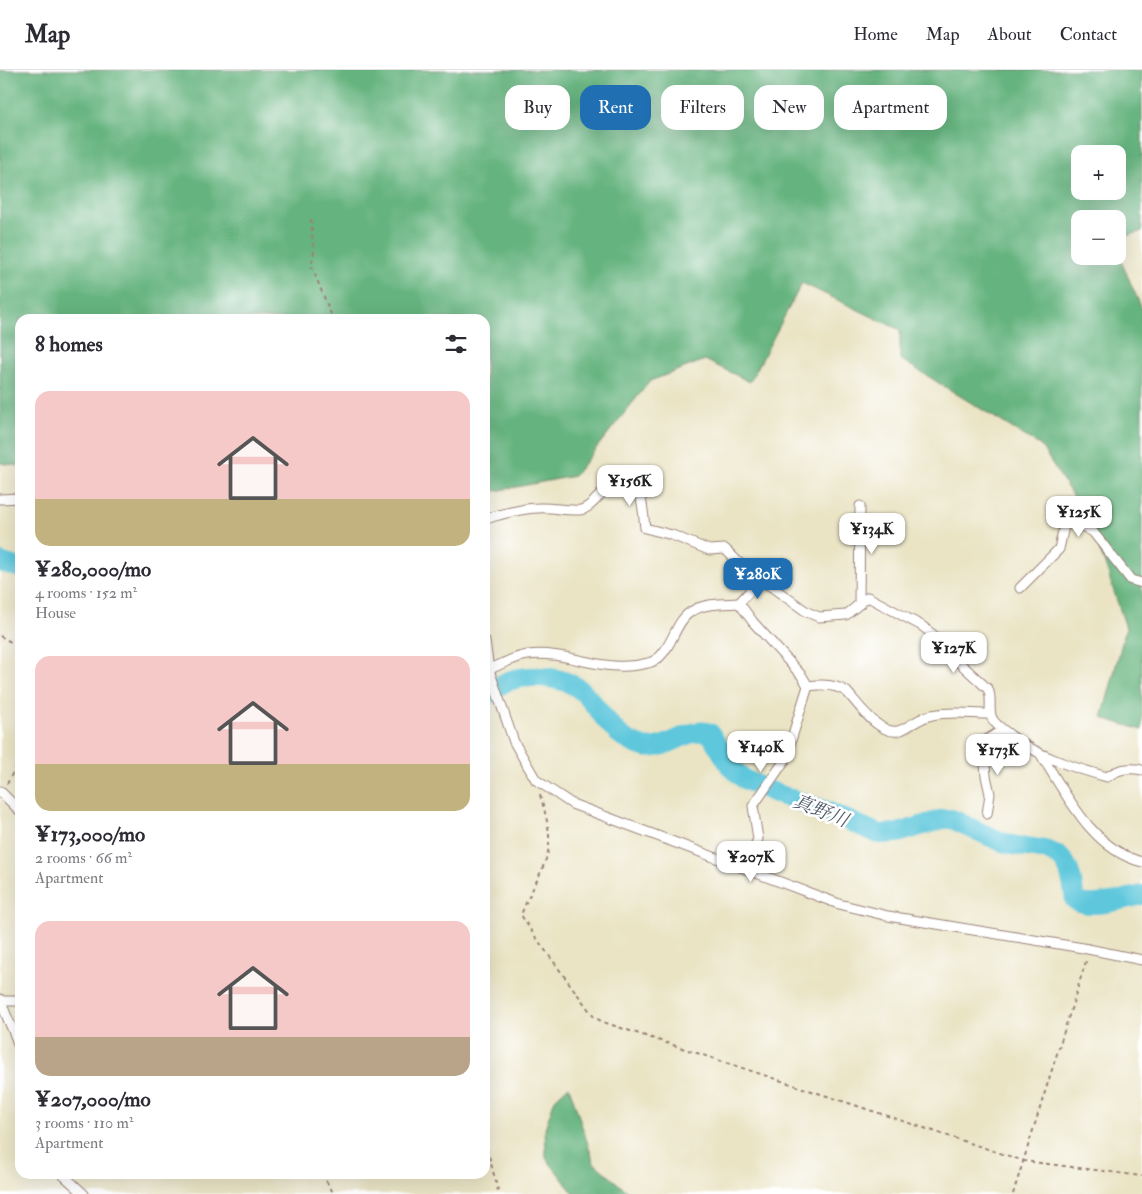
<!DOCTYPE html>
<meta charset="utf-8">
<style>
body{margin:0;font-family:"IM FELL Double Pica","Noto Serif JP",serif;background:#f7f7f7;color:#2b2b33;height:100vh;display:flex;flex-direction:column;font-size:19px;white-space:nowrap}
*{box-sizing:border-box;margin:0}
p{font-size:16px;color:#7c7c81}
.icon{flex:none;width:28px;height:28px;fill:none;stroke:currentColor;stroke-width:2;stroke-linecap:round;stroke-linejoin:round}
.map{position:relative;flex:1;overflow:hidden}
.details{position:absolute;left:15px;top:244px;width:475px;height:865px;display:flex;flex-direction:column;background:#fff;border-radius:15px;box-shadow:0 5px 20px #0002}
.details>*{flex:none}
.guide{position:absolute;left:505px;top:15px;width:475px;height:45px;display:flex;gap:10px}
.fabs{position:absolute;left:1071px;top:75px;display:grid;gap:10px}
.fabs a{display:grid;place-items:center;width:55px;height:55px;border-radius:10px;background:#fff;box-shadow:0 5px 20px #0002;font-size:25px}
.price{position:absolute;translate:-50% -42px;padding:0 11px;border-radius:10px;background:#fff;color:#222;font-size:16px;line-height:32px;filter:drop-shadow(0 1px 2px #0008)}
.price::after{content:'';position:absolute;left:50%;top:30px;width:15px;height:11px;margin-left:-8px;background:inherit;clip-path:polygon(0 0,100% 0,50% 100%)}
.price.active{background:#1f6fb2;color:#fff}
ul{padding:0;list-style:none}
li{display:grid;align-content:center;gap:10px;height:265px;padding:0 20px}
li span{display:grid;place-items:center;height:155px;border-radius:15px;color:#555}
li>.icon{margin-inline-start:auto}
span .icon{width:90px;height:90px;fill:#fffc;stroke-width:1}
li b{font-size:21px}
h2{display:flex;justify-content:space-between;align-items:center;height:60px;padding:0 20px;font-size:21px}
.pill{padding:0 18px;border-radius:15px;background:#fff;box-shadow:0 5px 20px #0002;font-size:18px;line-height:45px}
.pill.active{background:#1f6fb2;color:#fff}
header{display:flex;align-items:center;gap:30px;box-sizing:border-box;height:70px;padding:0 25px;background:#fff;border-bottom:1px solid #e1e1e2}
header strong{font-size:24px}
nav{display:flex;gap:28px;margin-inline-start:auto;font-size:18px}
.map>svg:first-child{display:block}
.forest{fill:#65b37e;stroke:#586954;fill-rule:evenodd}
.lines{fill:none;stroke-linecap:round;stroke-linejoin:round}
.river{stroke:#5fc7dc;stroke-width:20}
.minor-casing{stroke:#9a8278;stroke-width:11}
.path{stroke:#9a8278;stroke-width:2;stroke-dasharray:4 4;stroke-linecap:butt}
.minor{stroke:#fff;stroke-width:9}
.labels{text-anchor:middle;stroke-width:5;stroke-linejoin:round;paint-order:stroke}
.water-label{font-size:19px;font-style:italic;fill:#515a69;stroke:#fff}
</style>
<header>
<strong>Map</strong>
<nav><a>Home</a><a>Map</a><a>About</a><a>Contact</a></nav>
</header>
<div class="map">
<svg width="1142" height="1124" viewBox="0 0 1142 1124">
<rect width="100%" height="100%" fill="#fff"/>
<filter id="ink" filterUnits="userSpaceOnUse"><feTurbulence type="fractalNoise" baseFrequency=".02" numOctaves="2"/><feDisplacementMap in="SourceGraphic" scale="10" xChannelSelector="R" yChannelSelector="G"/><feConvolveMatrix kernelMatrix="1 2 1 2 8 2 1 2 1" color-interpolation-filters="sRGB"/></filter>
<filter id="wash" filterUnits="userSpaceOnUse"><feTurbulence type="fractalNoise" baseFrequency=".0096" numOctaves="4" result="noise"/><feDisplacementMap in="SourceGraphic" scale="20" xChannelSelector="R" yChannelSelector="G"/><feGaussianBlur stdDeviation="1.12" result="paint"/><feColorMatrix in="noise" values="0 0 0 0 0 0 0 0 0 0 0 0 0 0 0 0 0 1.4 0 .05"/><feComposite in="paint" operator="in"/></filter>
<g filter="url(#wash)">
<rect width="100%" height="100%" fill="#eae4c5"/>
<g class="forest">
<path d="M0 0H1142V161L1118 169V149H1080V186H1118V184L1142 239V660L1102 648 1126 558 1093 458 1041 376 900 289V260L802 213 750 312 705 290 650 311 574 406 485 423V249H20V396L0 393ZM1080 84H1118V121H1080Z"/>
<polygon points="569,1016 594,1093 630,1124 574,1124 546,1088 545,1058 555,1029"/>
</g>
<g class="lines">
<g class="river">
<polyline points="0,492 20,498"/>
<path d="M485 626C493 621 502 612 511 610 533 604 566 606 583 622 604 643 613 669 644 677 667 682 690 655 710 663L730 696 744 709 777 724 824 740 879 764 898 763 943 749H952C969 757 987 766 1005 773 1023 780 1052 774 1065 793 1072 803 1073 818 1075 830 1090 840 1124 829 1142 825"/>
</g>
</g>
</g>
<g filter="url(#ink)">
<g class="lines">
<g class="minor-casing">
<g id="minor">
<polyline points="0,429 20,428"/>
<path d="M485 450C494 445 526 438 538 438 552 437 566 441 580 440 597 438 606 405 628 413 644 419 643 444 645 458L672 465 709 480 725 479 756 510 769 515 807 542 819 547 846 545 868 527 922 556 941 571 951 585 988 619C993 629 987 642 993 650 997 656 1004 660 1010 665 1039 687 1072 697 1107 707 1118 699 1128 697 1142 700"/>
<polyline points="1020,518 1059,479 1066,447 1093,462 1131,510 1142,513"/>
<polyline points="739,533 750,521 756,510"/>
<polyline points="859,534 860,436"/>
<polyline points="485,571 489,600 514,672 536,710 572,734 839,834 888,846 1083,878 1142,890"/>
<path d="M485 601C499 596 512 587 528 585 570 580 603 605 648 593 673 587 672 550 694 540 707 533 724 534 739 533L753 552 802 606 808 616C822 614 836 614 847 622 858 634 881 668 901 660 912 655 921 647 932 645 951 641 971 644 990 644"/>
<path d="M1041 685C1067 725 1092 779 1142 792"/>
<polyline points="0,721 20,741"/>
<polyline points="987,744 990,724 986,706 984,682 986,670 996,664 1007,663"/>
<polyline points="745,798 758,769 753,736 785,690 808,616"/>
<path d="M0 929C6 947 15 962 20 980"/>
<polyline points="1,931 20,931"/>
<polyline points="62,1104 84,1124"/>
</g>
</g>
<g class="path">
<polyline points="311,149 314,185 311,195 333,249"/>
<polyline points="0,566 20,577"/>
<polyline points="7,714 20,688"/>
<path d="M540 725C545 742 550 758 549 775 548 794 528 825 521 845L534 865 594 947 603 952 1024 1091 1142 1106"/>
<polyline points="485,1071 499,1124"/>
<polyline points="322,1104 334,1124"/>
<polyline points="1013,1124 1087,888"/>
</g>
<use href="#minor" class="minor"/>
</g>
</g>
<g class="labels">
<g class="water-label">
<text transform="translate(821 740) rotate(22)" y="7">真野川</text>
</g>
</g>
</svg>
<div class="fabs">
<a>+</a>
<a>−</a>
</div>
<b class="price" style="left:630px;top:437px">¥156K</b>
<b class="price" style="left:1079px;top:468px">¥125K</b>
<b class="price" style="left:872px;top:485px">¥134K</b>
<b class="price active" style="left:758px;top:530px">¥280K</b>
<b class="price" style="left:954px;top:604px">¥127K</b>
<b class="price" style="left:761px;top:703px">¥140K</b>
<b class="price" style="left:998px;top:706px">¥173K</b>
<b class="price" style="left:751px;top:813px">¥207K</b>
<div class="guide">
<a class="pill">Buy</a>
<a class="pill active">Rent</a>
<a class="pill">Filters</a>
<a class="pill">New</a>
<a class="pill">Apartment</a>
</div>
<section class="details">
<h2>8 homes<svg class="icon" aria-label="filters" viewBox="0 0 24 24"><path d="M4 7h16M4 17h16"/><circle cx="9" cy="7" r="2"/><circle cx="15" cy="17" r="2"/></svg></h2>
<ul>
<li><span style="background:linear-gradient(#f6c9c9 70%,#c2b280 0)"><svg class="icon" aria-label="home" viewBox="0 0 24 24"><path d="M3 11l9-7 9 7M6 9v11h12V9"/></svg></span><div><b>¥280,000/mo</b><p>4 rooms · 152 m²</p><p>House</p></div></li>
<li><span style="background:linear-gradient(#f6c9c9 70%,#c2b280 0)"><svg class="icon" aria-label="home" viewBox="0 0 24 24"><path d="M3 11l9-7 9 7M6 9v11h12V9"/></svg></span><div><b>¥173,000/mo</b><p>2 rooms · 66 m²</p><p>Apartment</p></div></li>
<li><span style="background:linear-gradient(#f6c9c9 75%,#b9a48a 0)"><svg class="icon" aria-label="home" viewBox="0 0 24 24"><path d="M3 11l9-7 9 7M6 9v11h12V9"/></svg></span><div><b>¥207,000/mo</b><p>3 rooms · 110 m²</p><p>Apartment</p></div></li>
</ul>
</section>
</div>
